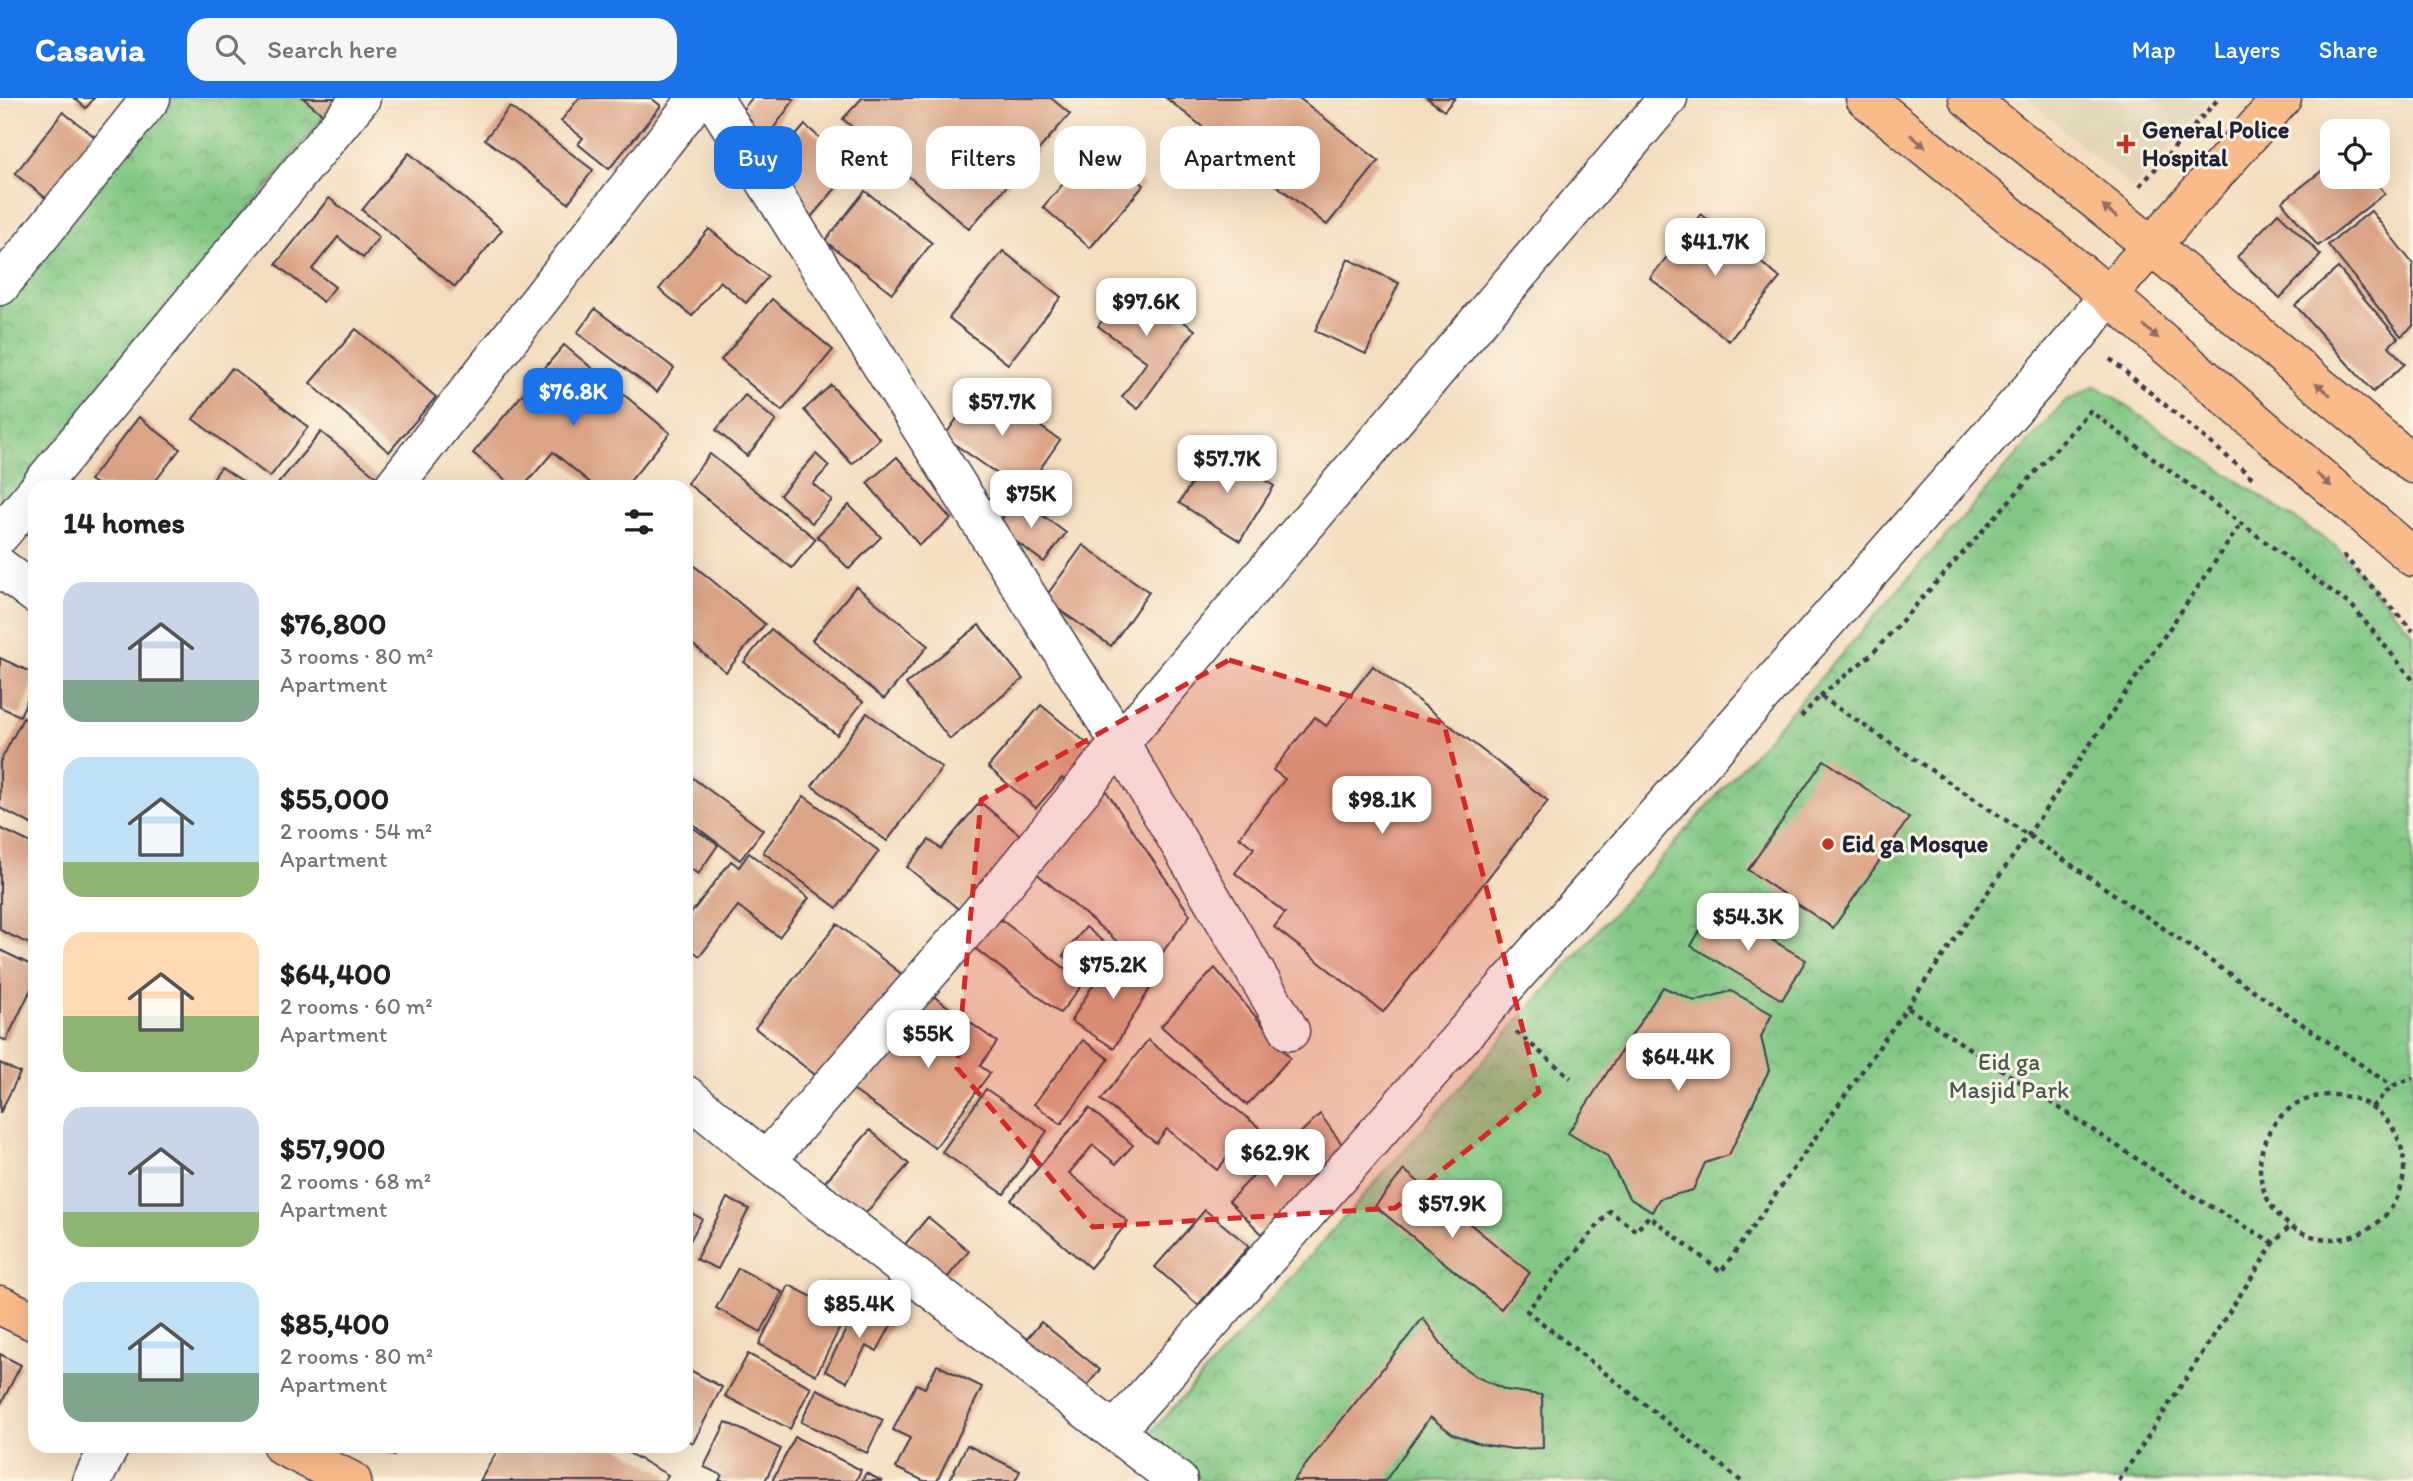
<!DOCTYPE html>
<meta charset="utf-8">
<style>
body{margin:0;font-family:Itim,sans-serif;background:#f6f6f6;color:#202124;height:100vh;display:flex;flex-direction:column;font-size:26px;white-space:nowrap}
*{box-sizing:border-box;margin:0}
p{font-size:23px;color:#757577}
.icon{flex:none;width:38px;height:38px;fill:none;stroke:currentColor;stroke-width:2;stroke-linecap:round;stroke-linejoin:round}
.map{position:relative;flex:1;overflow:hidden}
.panel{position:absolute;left:28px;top:382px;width:665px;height:973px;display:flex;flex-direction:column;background:#fff;border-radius:21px;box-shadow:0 7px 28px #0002}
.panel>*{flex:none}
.top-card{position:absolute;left:714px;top:28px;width:665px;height:63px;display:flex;gap:14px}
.buttons{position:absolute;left:2320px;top:21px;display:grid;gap:14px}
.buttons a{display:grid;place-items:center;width:70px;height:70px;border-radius:14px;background:#fff;box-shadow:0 7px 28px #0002;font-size:35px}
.price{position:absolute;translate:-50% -60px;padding:0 16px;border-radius:14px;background:#fff;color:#222;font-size:23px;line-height:46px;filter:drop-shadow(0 2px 4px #0008)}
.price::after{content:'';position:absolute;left:50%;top:42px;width:21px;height:16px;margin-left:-10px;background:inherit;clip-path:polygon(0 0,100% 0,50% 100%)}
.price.on{background:#1a73e8;color:#fff}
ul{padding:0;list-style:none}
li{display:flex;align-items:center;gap:21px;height:175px;padding:0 35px}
li span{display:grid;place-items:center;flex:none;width:196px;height:140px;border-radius:21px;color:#555}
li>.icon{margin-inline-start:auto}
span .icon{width:84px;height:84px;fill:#fffc;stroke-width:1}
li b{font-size:30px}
h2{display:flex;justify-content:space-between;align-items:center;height:84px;padding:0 35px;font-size:30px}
.tag{padding:0 24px;border-radius:21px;background:#fff;box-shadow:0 7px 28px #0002;font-size:24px;line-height:63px}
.tag.on{background:#1a73e8;color:#fff}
header{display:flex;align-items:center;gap:42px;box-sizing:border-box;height:98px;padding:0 35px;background:#1a73e8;color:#fff}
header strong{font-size:33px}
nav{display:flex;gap:38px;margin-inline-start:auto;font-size:24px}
.search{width:490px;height:63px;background:#f6f6f6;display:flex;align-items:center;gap:18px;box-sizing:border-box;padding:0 24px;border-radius:21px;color:#757577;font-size:26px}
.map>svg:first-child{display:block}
.built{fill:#e0d3b5}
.park{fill:url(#park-crowns);stroke:#52745f;stroke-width:2}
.building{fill:#dba486}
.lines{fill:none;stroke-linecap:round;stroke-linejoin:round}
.minor-casing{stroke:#423e4f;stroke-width:41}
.major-casing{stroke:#423e4f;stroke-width:41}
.highway-casing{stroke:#423e4f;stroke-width:41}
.path{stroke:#423e4f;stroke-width:4.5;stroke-dasharray:5 5;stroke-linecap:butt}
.minor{stroke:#fff;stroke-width:38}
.major{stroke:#fabb8b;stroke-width:38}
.highway{stroke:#fabb8b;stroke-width:38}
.oneway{fill:#8e6e63}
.marked{fill:#d62828;fill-opacity:0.2;stroke:#d62828;stroke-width:5;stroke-dasharray:14 9;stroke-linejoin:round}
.poi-dot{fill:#c8321e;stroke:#fcf5e5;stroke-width:2.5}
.labels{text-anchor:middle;stroke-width:6;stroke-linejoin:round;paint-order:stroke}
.poi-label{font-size:24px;font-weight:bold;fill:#22223b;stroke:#fcf5e5;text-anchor:start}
.park-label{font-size:24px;fill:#435c54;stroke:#fcf5e5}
</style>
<header>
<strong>Casavia</strong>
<div class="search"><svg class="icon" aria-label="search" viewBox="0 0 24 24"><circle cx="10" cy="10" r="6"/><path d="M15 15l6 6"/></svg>Search here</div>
<nav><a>Map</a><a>Layers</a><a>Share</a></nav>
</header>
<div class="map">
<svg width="2413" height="1383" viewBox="0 0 2413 1383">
<defs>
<pattern id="park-crowns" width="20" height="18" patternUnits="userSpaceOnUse" patternTransform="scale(1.75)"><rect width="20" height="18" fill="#81c783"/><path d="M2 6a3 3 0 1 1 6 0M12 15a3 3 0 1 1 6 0" fill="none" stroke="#69a16c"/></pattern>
</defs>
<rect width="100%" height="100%" fill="#fcf5e5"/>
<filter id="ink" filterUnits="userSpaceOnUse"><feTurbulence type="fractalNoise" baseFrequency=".0143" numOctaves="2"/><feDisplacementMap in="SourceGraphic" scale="14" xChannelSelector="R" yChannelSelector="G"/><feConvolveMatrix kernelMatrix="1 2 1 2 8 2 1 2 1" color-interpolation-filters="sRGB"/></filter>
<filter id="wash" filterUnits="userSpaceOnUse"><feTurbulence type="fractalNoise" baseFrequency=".00686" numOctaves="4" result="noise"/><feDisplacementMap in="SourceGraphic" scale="28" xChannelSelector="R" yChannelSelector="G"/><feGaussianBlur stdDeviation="1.57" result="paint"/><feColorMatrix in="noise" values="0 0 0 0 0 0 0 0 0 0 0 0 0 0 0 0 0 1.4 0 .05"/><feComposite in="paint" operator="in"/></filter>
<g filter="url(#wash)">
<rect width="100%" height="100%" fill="#f4ddbe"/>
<polygon class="built" points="2026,0 2211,0 2133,91"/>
<g class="park">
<polygon points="168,0 310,0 328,14 0,422 0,206"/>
<polygon points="2096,288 2335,448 2413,535 2413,1383 1202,1383 1147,1339 1362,1100 2063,305"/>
</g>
<g id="blocks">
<g class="building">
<polygon points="74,0 94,0 86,10"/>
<polygon points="303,0 351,0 332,24"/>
<polygon points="579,0 651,0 661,8 609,71 578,46 583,40 561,23"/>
<polygon points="752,0 791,0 794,2 762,46 733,24"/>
<polygon points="862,0 1051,0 1070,16 969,131 843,21"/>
<polygon points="1166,0 1299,0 1379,63 1327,127"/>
<polygon points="1427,0 1455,0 1444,13"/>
<polygon points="510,9 593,72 568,105 485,41"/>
<polygon points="63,14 95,39 47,101 15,76"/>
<polygon points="805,27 854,69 811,119 762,77"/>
<polygon points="1097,47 1144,87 1090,150 1043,109"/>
<polygon points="409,55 502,132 455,189 362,112"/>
<polygon points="2333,64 2333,79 2372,79 2385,95 2318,148 2282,104"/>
<polygon points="865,93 932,145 892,195 825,143"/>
<polygon points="329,100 379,139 363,160 338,139 312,171 335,189 323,204 276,166"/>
<polygon points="2371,113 2413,166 2413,228 2401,238 2328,147"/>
<polygon points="2278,115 2321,157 2280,200 2237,159"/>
<polygon points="1701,116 1780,180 1729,243 1650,180"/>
<polygon points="709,131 768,179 746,205 720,183 692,218 659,191"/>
<polygon points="1003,153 1061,199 1008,266 949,220"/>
<polygon points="1348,161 1399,185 1366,256 1315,233"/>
<polygon points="2338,170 2398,240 2389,248 2405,266 2373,294 2295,207"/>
<polygon points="1130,185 1195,232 1138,311 1122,299 1147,264 1098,228"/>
<polygon points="772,201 833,252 782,313 721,262"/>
<polygon points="595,211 674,270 657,294 577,235"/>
<polygon points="356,231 436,299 389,354 310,285"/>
<polygon points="564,247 670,335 626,388 594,388 553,354 524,388 513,388 473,355"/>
<polygon points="232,270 308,329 270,379 193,321"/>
<polygon points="831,287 880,341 852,366 804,312"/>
<polygon points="980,287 1060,342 1024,394 944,339"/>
<polygon points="745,297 776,323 747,358 716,332"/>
<polygon points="139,319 180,351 154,385 159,388 99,388 90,382"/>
<polygon points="321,334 387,387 385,388 276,388"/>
<polygon points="1214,351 1274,388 1240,443 1179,405"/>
<polygon points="710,356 816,441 792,470 687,385"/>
<polygon points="816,356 829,368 813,386 832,402 812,425 780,397"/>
<polygon points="897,359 951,421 919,447 867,385"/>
<polygon points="221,369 250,388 208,388"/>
<polygon points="1018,399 1066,435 1044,464 996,429"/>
<polygon points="849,407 881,439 849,471 817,438"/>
<polygon points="1083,447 1149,494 1111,548 1044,501"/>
<polygon points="686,461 765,526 726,574 686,541"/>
<polygon points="856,488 928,548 884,601 812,542"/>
<polygon points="979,527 1023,581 950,641 906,586"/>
<polygon points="771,531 863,604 837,637 744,564"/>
<polygon points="0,560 35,576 35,584 20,618 0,609"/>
<polygon points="1373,568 1548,703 1383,914 1274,829 1285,815 1235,775 1254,750 1239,739 1285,681 1273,672 1315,619 1326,628"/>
<polygon points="1041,607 1102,658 1074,690 1062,680 1036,710 988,669"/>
<polygon points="867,615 942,670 887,743 812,688"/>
<polygon points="23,620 35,626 35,728 0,710 0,664"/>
<polygon points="1824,662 1909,720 1833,830 1748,772"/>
<polygon points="686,675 763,732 740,762 686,721"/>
<polygon points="1098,681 1190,817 1150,871 1028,768"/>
<polygon points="804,698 879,753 837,810 763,754"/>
<polygon points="980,704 1031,746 961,813 907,769 929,742 941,751"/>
<polygon points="686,725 718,747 698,776 686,767"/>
<polygon points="0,730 35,747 35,849 0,832"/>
<polygon points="749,755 809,800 779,839 738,808 700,858 686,848 686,822 731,763 739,769"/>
<polygon points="1714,808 1806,862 1782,902 1691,848"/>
<polygon points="991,814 1084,885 1060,915 968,845"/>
<polygon points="837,826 904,878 823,983 755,930"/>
<polygon points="1086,829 1113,852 1090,879 1063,857"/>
<polygon points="0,852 35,869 35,883 6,943 0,940"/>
<polygon points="1112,856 1155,882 1114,950 1071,923"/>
<polygon points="1215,870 1290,960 1247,1007 1161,928"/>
<polygon points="1663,889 1695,903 1731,893 1772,916 1761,939 1769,972 1729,1057 1705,1065 1693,1092 1659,1101 1652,1114 1629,1100 1607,1058 1568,1035"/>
<polygon points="925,892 997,944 980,968 990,975 935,1050 853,992"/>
<polygon points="1083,942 1109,961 1061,1026 1034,1006"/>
<polygon points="1148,942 1260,1030 1246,1046 1241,1042 1217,1072 1167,1031 1156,1045 1101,1002"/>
<polygon points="0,965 20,975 0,1015"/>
<polygon points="986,991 1047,1033 1004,1096 942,1054"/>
<polygon points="1089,1010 1133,1047 1116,1066 1093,1047 1069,1075 1128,1124 1090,1170 1011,1102"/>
<polygon points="1320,1016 1344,1049 1327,1073 1291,1044"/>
<polygon points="870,1032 909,1066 864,1117 825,1084"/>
<polygon points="1286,1044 1322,1080 1264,1138 1229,1103"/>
<polygon points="1404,1072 1530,1175 1501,1211 1375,1108"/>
<polygon points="727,1100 749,1111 718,1171 696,1161"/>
<polygon points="686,1112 702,1121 686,1150"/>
<polygon points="1205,1112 1249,1148 1198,1207 1155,1169"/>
<polygon points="928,1119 969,1153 943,1185 901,1151"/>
<polygon points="738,1170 782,1194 761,1234 716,1210"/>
<polygon points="832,1183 857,1196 816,1277 759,1246 789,1187 822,1204"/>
<polygon points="860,1204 894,1222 877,1253 866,1248 847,1284 825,1273"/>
<polygon points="1423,1220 1453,1262 1477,1279 1506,1292 1542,1297 1543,1350 1513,1351 1480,1346 1453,1336 1430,1319 1385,1383 1293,1383"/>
<polygon points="1041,1224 1100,1272 1081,1295 1022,1247"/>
<polygon points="0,1256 21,1267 0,1308"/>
<polygon points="748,1256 811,1289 790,1331 725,1298"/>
<polygon points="937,1267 982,1289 937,1383 924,1383 896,1370 910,1340 893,1332 916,1286 925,1290"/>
<polygon points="686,1270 722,1289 693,1345 686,1341"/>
<polygon points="817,1291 883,1322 867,1355 801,1324"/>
<polygon points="726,1324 781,1351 765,1383 719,1383 722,1377 704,1369"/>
<polygon points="795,1339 861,1372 856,1383 772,1383"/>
<polygon points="967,1347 1020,1373 1015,1383 949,1383"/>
<polygon points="374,1348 399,1348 394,1358"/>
<polygon points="500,1348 616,1348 668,1377 664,1383 480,1383"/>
<polygon points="866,1375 882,1383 862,1383"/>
</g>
</g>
</g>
<g filter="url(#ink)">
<use href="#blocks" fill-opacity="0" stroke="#423e4f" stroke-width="2"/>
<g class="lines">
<g class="minor-casing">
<g id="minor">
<polyline points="713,0 1120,645 1290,933"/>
<polyline points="0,188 151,0"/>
<polyline points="40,388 361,0"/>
<polyline points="394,388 698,0"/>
<polyline points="0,437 35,395"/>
<polyline points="0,469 35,496"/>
<polyline points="686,997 766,1063 1178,1383"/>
<polyline points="766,1063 978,818 1120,645 1668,0"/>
<polyline points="1115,1333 2079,236 2108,197"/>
<polyline points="92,1383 110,1348"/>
</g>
</g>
<g class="major-casing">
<g id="major">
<polyline points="2108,197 2282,0"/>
<polyline points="0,1207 35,1224"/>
<polyline points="282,1348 352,1383"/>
</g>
</g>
<g class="highway-casing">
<g id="highway">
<polyline points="1865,0 2108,197 2413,459"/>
<polyline points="1968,0 2151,147 2413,366"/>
</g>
</g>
<g class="path">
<polyline points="2140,88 2219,0"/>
<polyline points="2110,261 2254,381"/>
<polyline points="2343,457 2413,533"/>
<polyline points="1820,598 1872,556 2090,313 2353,509 2413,582"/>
<polyline points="1801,619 1820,598 2028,737 2392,988"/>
<polyline points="1908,910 2196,1100 2274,1145"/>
<polyline points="1516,934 1571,980"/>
<circle cx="2332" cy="1069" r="72"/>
<polyline points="2372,1009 2392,988 2413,980"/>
<polyline points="1741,1383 1527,1213 1610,1113 1636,1133 1649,1118 1721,1174 2028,737 2241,426"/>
<polyline points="2119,1383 2274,1145 2290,1128"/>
</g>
<use href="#minor" class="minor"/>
<use href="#major" class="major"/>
<use href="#highway" class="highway"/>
</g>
<defs><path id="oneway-solid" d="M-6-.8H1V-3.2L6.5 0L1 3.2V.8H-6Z" transform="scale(1.75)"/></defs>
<g class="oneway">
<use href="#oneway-solid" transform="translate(1918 43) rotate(39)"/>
<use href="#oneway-solid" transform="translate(2110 114) rotate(-141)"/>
<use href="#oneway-solid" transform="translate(2151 234) rotate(41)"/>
<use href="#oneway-solid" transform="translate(2323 291) rotate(-140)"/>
<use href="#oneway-solid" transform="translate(2324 382) rotate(41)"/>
</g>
</g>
<path class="marked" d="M1229 562 1444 626 1539 994 1395 1110 1093 1129 957 970 981 702Z"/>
<g class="poi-dot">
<path d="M2122.5 35.5h7v7h7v7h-7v7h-7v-7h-7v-7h7z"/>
<circle cx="1828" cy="746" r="7"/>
</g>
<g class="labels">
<g class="poi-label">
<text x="2142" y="40">General Police<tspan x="2142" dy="28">Hospital</tspan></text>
<text x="1842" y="754">Eid ga Mosque</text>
</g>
<g class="park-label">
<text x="2009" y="972">Eid ga<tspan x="2009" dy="28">Masjid Park</tspan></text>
</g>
</g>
</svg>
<div class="buttons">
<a><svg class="icon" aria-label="locate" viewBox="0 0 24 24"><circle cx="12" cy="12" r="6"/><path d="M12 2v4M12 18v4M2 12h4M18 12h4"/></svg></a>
</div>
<b class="price" style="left:1715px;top:180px">$41.7K</b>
<b class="price" style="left:1146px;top:240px">$97.6K</b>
<b class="price on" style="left:573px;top:330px">$76.8K</b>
<b class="price" style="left:1002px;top:340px">$57.7K</b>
<b class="price" style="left:1227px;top:397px">$57.7K</b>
<b class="price" style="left:1031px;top:432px">$75K</b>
<b class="price" style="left:1382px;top:738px">$98.1K</b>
<b class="price" style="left:1748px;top:855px">$54.3K</b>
<b class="price" style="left:1113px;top:903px">$75.2K</b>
<b class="price" style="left:928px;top:972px">$55K</b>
<b class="price" style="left:1678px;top:995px">$64.4K</b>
<b class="price" style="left:1275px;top:1091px">$62.9K</b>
<b class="price" style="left:1452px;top:1142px">$57.9K</b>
<b class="price" style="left:859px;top:1242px">$85.4K</b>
<div class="top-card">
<a class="tag on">Buy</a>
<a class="tag">Rent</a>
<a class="tag">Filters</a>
<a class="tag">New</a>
<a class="tag">Apartment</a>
</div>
<section class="panel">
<h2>14 homes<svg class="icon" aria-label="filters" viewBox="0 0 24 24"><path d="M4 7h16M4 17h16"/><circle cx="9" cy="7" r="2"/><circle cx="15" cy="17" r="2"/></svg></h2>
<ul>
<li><span style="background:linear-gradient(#c9d6e8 70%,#7fa58c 0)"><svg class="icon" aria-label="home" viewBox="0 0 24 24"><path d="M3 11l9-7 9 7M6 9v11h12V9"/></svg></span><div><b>$76,800</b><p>3 rooms · 80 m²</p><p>Apartment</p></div></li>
<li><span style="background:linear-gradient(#bfe0f5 75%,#8fb573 0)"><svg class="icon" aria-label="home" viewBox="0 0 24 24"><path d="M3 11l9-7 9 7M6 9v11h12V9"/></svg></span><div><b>$55,000</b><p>2 rooms · 54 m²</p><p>Apartment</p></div></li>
<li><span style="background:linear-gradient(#ffd9b3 60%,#8fb573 0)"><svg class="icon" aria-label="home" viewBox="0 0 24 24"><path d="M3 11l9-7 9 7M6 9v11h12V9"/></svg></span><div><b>$64,400</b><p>2 rooms · 60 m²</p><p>Apartment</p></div></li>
<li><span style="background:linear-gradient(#c9d6e8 75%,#8fb573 0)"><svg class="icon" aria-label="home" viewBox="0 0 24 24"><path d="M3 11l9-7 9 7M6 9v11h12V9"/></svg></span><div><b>$57,900</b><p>2 rooms · 68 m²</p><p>Apartment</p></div></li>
<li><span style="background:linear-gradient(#bfe0f5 65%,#7fa58c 0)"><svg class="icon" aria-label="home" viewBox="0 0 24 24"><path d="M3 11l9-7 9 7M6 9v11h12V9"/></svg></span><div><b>$85,400</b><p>2 rooms · 80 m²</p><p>Apartment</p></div></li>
</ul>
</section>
</div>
